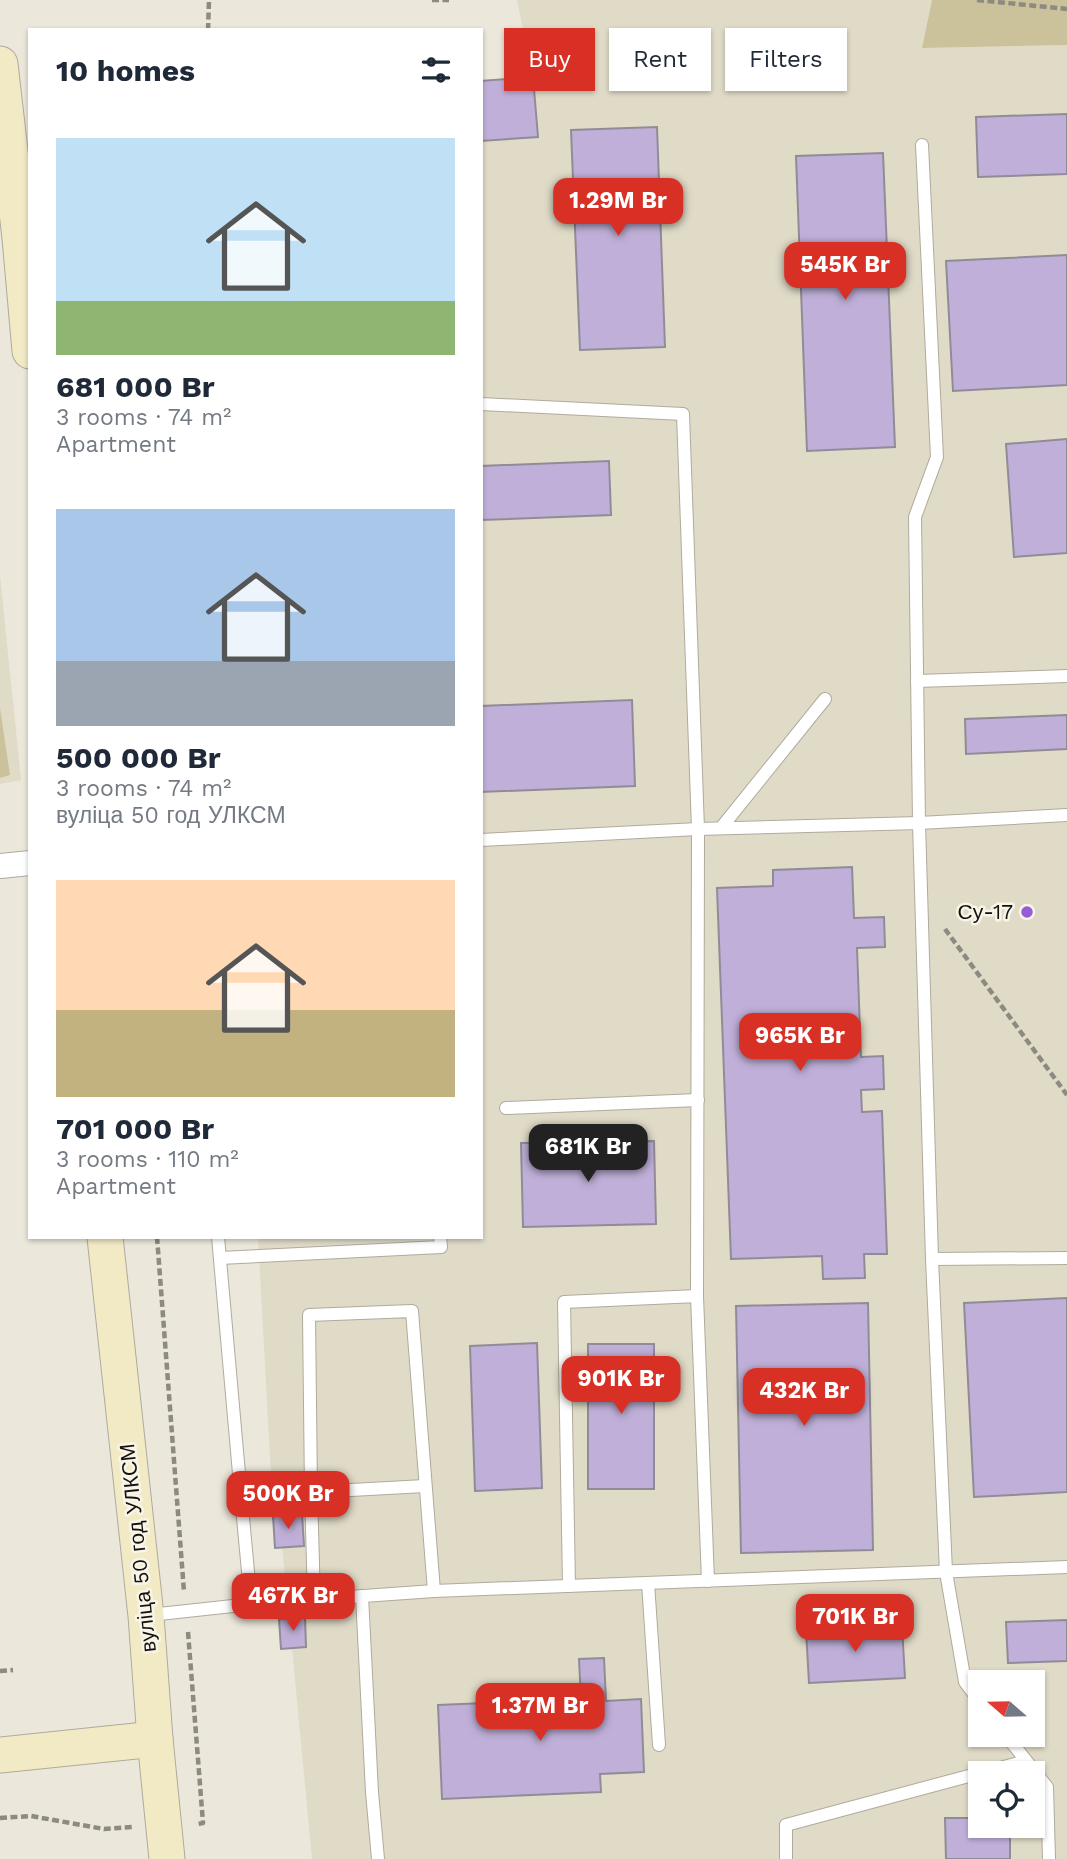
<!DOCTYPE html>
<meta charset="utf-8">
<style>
body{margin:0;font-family:"Work Sans",sans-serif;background:#f2f2f3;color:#1f2937;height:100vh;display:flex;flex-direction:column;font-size:26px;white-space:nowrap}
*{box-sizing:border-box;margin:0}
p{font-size:23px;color:#747a83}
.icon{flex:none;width:38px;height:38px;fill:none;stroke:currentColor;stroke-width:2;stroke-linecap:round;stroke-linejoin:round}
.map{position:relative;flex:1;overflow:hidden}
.drawer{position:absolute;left:28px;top:28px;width:455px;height:1211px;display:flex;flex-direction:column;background:#fff;border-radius:0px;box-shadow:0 2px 5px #0004}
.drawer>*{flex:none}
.banner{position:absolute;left:504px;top:28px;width:457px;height:63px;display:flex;gap:14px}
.needle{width:46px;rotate:290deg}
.tools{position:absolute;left:968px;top:1670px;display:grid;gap:14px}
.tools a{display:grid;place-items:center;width:77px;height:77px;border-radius:0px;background:#fff;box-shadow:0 2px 5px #0004;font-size:35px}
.price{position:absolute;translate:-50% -60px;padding:0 16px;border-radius:14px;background:#d93025;color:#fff;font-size:23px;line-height:46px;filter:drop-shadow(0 2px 4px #0008)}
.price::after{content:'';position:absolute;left:50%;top:42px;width:21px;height:16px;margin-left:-10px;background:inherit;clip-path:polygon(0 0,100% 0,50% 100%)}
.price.current{background:#222;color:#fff}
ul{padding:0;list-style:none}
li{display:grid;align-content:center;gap:14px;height:371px;padding:0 28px}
li span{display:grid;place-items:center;height:217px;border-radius:0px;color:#555}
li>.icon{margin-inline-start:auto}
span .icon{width:126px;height:126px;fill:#fffc;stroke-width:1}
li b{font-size:30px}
h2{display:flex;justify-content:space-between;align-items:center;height:84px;padding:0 28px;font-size:30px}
.pill{padding:0 24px;border-radius:0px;background:#fff;box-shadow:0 2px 5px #0004;font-size:24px;line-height:63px}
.pill.current{background:#d93025;color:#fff}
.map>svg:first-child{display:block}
.built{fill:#e0dbc7;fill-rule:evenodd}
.green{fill:#cbc19a}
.building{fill:#c0b0d9;stroke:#908c97;stroke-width:2}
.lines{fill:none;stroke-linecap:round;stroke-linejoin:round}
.lane-casing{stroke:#aeab9e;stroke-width:14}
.street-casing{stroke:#aeab9e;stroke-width:26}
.secondary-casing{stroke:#aeab9e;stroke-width:37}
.path{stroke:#8d8a81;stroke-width:4.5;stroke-dasharray:7 3.5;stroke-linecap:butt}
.lane{stroke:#fff;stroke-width:12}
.street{stroke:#fff;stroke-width:24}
.secondary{stroke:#f2e9c5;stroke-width:35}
.poi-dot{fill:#955dd5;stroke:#f8f5e8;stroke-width:2.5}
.labels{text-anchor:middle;stroke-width:5;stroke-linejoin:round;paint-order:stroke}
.poi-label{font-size:21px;fill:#13110d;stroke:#f8f5e8;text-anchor:end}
.street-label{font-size:21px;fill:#13110d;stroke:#f8f5e8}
</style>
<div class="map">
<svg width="1067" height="1859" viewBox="0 0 1067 1859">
<rect width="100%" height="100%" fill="#ebe7da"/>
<g class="built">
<path d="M517 0H932L922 48 1067 45V1859H312L292 1648 281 1649 279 1619 290 1617 282 1548H275L258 1237H481V81L533 77ZM980 1682H1032V1734H980ZM980 1773H1032V1825H980Z"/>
<polygon points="0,576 21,780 0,784"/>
</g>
<g class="green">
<polygon points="932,0 1067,0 1067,45 922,48"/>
<polygon points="0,708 10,775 0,778"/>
</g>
<g class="building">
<polygon points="533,77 538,137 481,141 481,81"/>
<polygon points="1067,114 1067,174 978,177 976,117"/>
<polygon points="657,127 665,347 580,350 571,130"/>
<polygon points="883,153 895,447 807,451 796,156"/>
<polygon points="1067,255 1067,385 953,391 946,261"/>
<polygon points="1067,439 1067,553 1014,557 1006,444"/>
<polygon points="609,461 611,515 481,520 481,466"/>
<polygon points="632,700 635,786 481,792 481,706"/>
<polygon points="1067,715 1067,749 966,754 965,719"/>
<polygon points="852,867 854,918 884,917 885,947 857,948 861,1057 883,1056 884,1089 861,1090 862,1112 882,1111 887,1254 864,1254 865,1278 823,1279 822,1256 731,1259 717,888 773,886 773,870"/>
<polygon points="654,1141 656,1224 523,1227 521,1143"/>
<polygon points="1067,1298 1067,1492 974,1497 964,1303"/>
<polygon points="868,1303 873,1550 741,1553 736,1306"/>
<polygon points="537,1343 542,1488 475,1491 470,1346"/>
<rect x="588" y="1344" width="66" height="145"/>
<polygon points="302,1514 304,1546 275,1548 273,1516"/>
<polygon points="305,1617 306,1647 281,1649 279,1619"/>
<polygon points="1067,1620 1067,1661 1008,1663 1006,1622"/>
<polygon points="902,1626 905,1678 809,1683 806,1630"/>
<polygon points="604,1658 606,1701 641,1699 644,1772 600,1774 601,1792 442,1799 438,1705 581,1699 579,1659"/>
<polygon points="945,1818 980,1818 980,1825 1010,1825 1010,1859 946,1859"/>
</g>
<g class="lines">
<g class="lane-casing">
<g id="lane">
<polyline points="922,145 937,457 915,517 919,823 1067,815"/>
<polyline points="481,404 683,414 698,829 697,1296"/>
<polyline points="917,681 1067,676"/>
<polyline points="721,828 825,699"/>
<polyline points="481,840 698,829 919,823 932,1259 946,1572 965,1682 980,1702"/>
<polyline points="506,1108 698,1100"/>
<polyline points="218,1237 241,1496"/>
<polyline points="220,1258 441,1247 440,1237"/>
<polyline points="932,1259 1067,1258"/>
<polyline points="648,1583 659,1745"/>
<polyline points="569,1586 564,1302 697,1296 708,1581"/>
<polyline points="362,1596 372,1792 378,1859"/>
<polyline points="314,1600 311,1492 309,1315 412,1311 434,1591"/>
<polyline points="251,1604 241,1496 425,1486"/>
<polyline points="150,1615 251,1604 434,1591 1067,1567"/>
<polyline points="1005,1734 1047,1787 1049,1859"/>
<polyline points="981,1773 1026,1761"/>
<polyline points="786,1859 786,1825 980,1773"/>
</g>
</g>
<g class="street-casing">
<polyline id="street" points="0,866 30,863"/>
</g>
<g class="secondary-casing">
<g id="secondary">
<polyline points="0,64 20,238 30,351"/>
<polyline points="105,1237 146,1616 155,1739 167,1859"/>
<polyline points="0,1755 155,1739"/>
</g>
</g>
<g class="path">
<polyline points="432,0 449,0"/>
<polyline points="977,0 1067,9"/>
<polyline points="208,30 209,0"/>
<polyline points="945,929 1067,1095"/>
<polyline points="157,1237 184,1592"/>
<polyline points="188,1632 203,1823 197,1824"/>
<polyline points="0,1671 13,1670"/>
<polyline points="0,1818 31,1816 104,1829 132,1827"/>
</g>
<use href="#lane" class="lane"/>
<use href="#street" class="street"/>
<use href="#secondary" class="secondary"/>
</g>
<circle class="poi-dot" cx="1027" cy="912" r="7"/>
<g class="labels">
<g class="poi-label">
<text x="1013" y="919">Су-17</text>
</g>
<g class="street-label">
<text transform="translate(138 1548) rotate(-96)" y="7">вуліца 50 год УЛКСМ</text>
</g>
</g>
</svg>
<div class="tools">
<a><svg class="needle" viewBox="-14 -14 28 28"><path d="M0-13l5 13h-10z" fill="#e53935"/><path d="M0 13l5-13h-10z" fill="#747a83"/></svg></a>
<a><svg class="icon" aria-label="locate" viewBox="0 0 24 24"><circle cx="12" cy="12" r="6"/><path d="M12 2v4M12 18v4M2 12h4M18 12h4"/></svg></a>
</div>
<b class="price" style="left:618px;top:238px">1.29M Br</b>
<b class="price" style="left:845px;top:302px">545K Br</b>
<b class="price" style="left:800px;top:1073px">965K Br</b>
<b class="price current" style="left:588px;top:1184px">681K Br</b>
<b class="price" style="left:621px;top:1416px">901K Br</b>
<b class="price" style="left:804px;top:1428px">432K Br</b>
<b class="price" style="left:288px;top:1531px">500K Br</b>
<b class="price" style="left:293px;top:1633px">467K Br</b>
<b class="price" style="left:855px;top:1654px">701K Br</b>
<b class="price" style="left:540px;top:1743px">1.37M Br</b>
<div class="banner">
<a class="pill current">Buy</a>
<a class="pill">Rent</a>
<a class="pill">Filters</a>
</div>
<section class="drawer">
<h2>10 homes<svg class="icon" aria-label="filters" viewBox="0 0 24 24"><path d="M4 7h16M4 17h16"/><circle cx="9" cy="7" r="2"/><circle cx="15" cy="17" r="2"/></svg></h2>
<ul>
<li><span style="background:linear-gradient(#bfe0f5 75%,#8fb573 0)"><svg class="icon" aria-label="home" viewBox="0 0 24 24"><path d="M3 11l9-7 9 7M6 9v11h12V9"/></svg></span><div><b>681 000 Br</b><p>3 rooms · 74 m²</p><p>Apartment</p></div></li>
<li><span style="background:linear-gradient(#a9c7e8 70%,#9aa5b1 0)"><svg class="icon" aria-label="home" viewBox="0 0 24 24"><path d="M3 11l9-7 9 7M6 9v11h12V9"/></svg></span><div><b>500 000 Br</b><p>3 rooms · 74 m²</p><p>вуліца 50 год УЛКСМ</p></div></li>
<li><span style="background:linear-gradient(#ffd9b3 60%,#c2b280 0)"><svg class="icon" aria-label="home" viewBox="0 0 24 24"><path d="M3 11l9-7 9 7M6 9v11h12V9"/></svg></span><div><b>701 000 Br</b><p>3 rooms · 110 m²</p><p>Apartment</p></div></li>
</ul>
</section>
</div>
